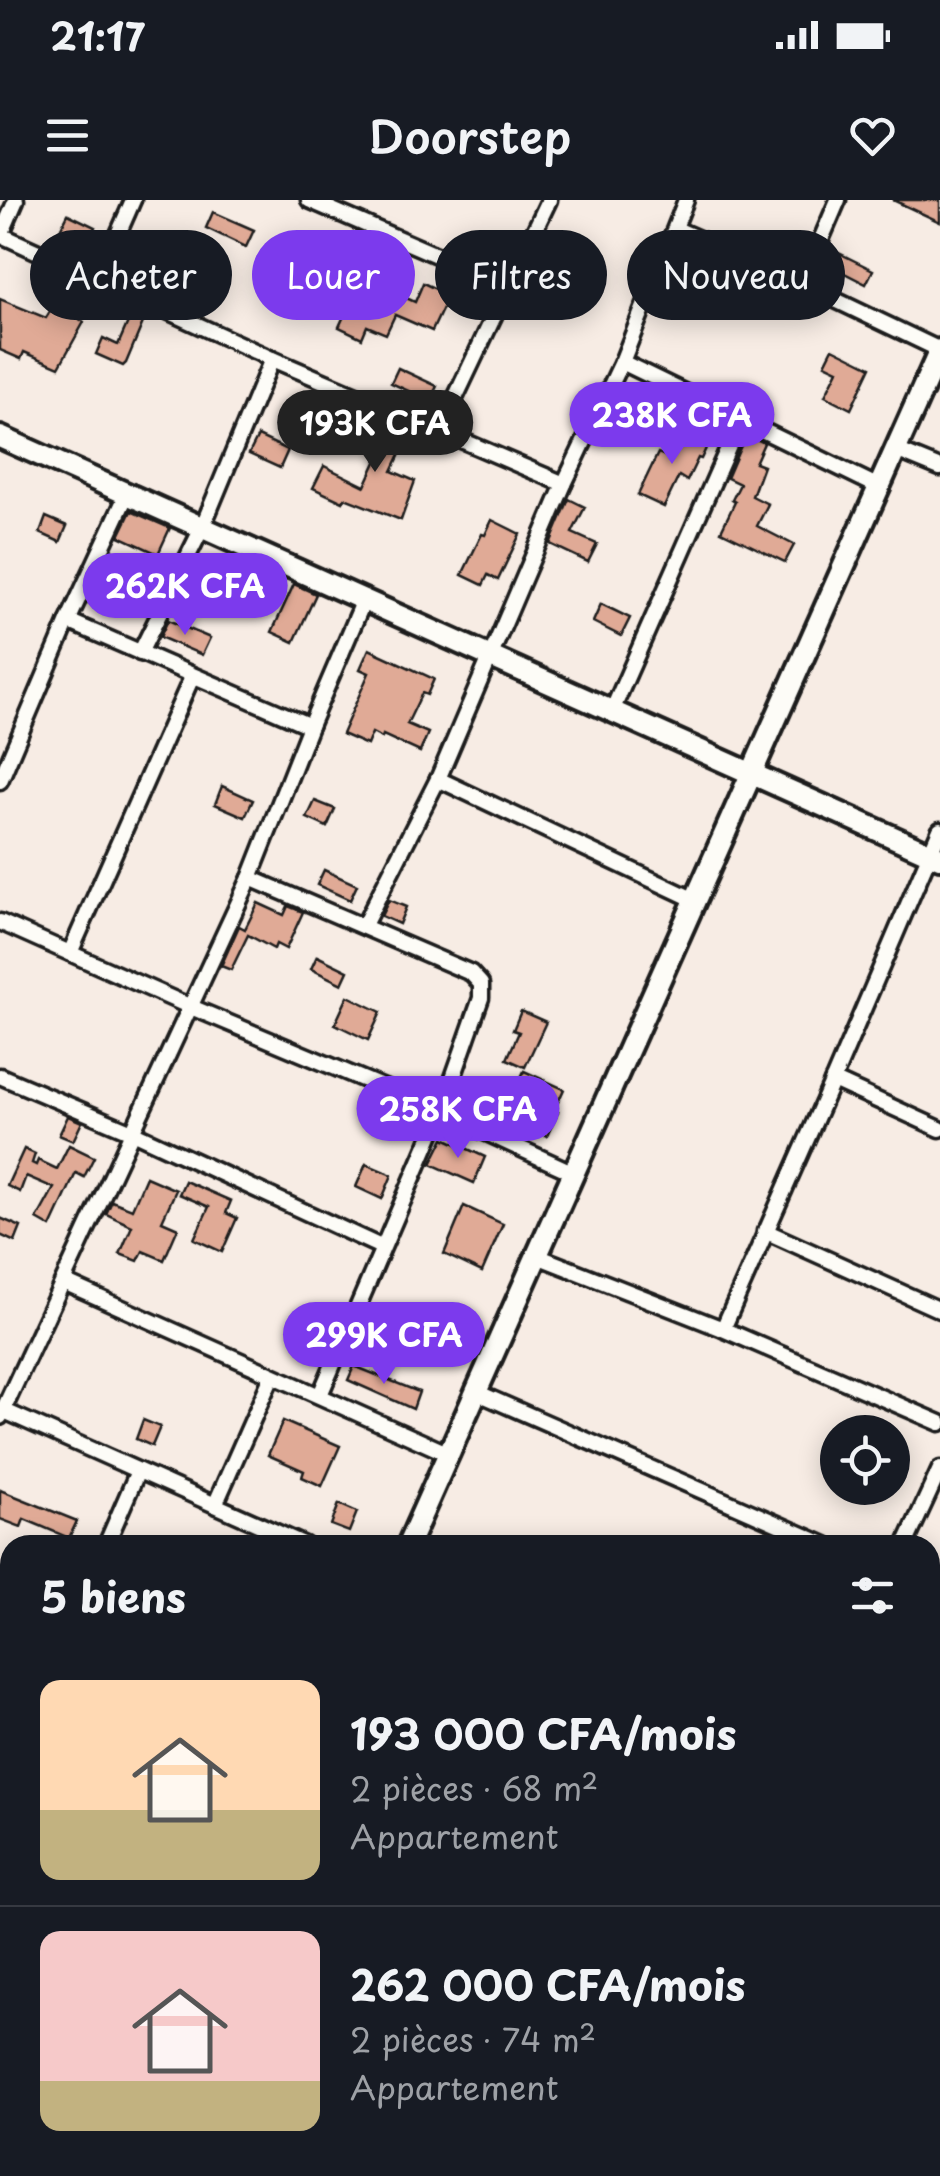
<!DOCTYPE html>
<html lang="fr">
<meta charset="utf-8">
<style>
body{margin:0;font-family:"Playpen Sans",sans-serif;background:#242831;color:#f1f3f6;height:100vh;display:flex;flex-direction:column;font-size:38px;white-space:nowrap}
*{box-sizing:border-box;margin:0}
p{font-size:32px;color:#9ea1a6}
.icon{flex:none;width:55px;height:55px;fill:none;stroke:currentColor;stroke-width:2;stroke-linecap:round;stroke-linejoin:round}
.map{position:relative;flex:1;overflow:hidden}
.sheet{position:absolute;left:0px;top:1335px;width:940px;height:642px;display:flex;flex-direction:column;background:#171b24;border-radius:30px 30px 0 0;box-shadow:0 5px 25px #0003}
.sheet>*{flex:none}
.banner{position:absolute;left:30px;top:30px;width:880px;height:90px;display:flex;gap:20px}
.controls{position:absolute;left:820px;top:1215px;display:grid;gap:20px}
.controls a{display:grid;place-items:center;width:90px;height:90px;border-radius:50%;background:#171b24;box-shadow:0 5px 25px #0003;font-size:50px}
.price{position:absolute;translate:-50% -85px;padding:0 22px;border-radius:35px;background:#7c3aed;color:#fff;font-size:32px;line-height:65px;filter:drop-shadow(0 2px 5px #0008)}
.price::after{content:'';position:absolute;left:50%;top:60px;width:30px;height:22px;margin-left:-15px;background:inherit;clip-path:polygon(0 0,100% 0,50% 100%)}
.price.on{background:#222;color:#fff}
ul{padding:0;list-style:none}
li{display:flex;align-items:center;gap:30px;height:250px;padding:0 40px}
li+li{border-top:2px solid #363941}
li span{display:grid;place-items:center;flex:none;width:280px;height:200px;border-radius:20px;color:#555}
li>.icon{margin-inline-start:auto}
span .icon{width:120px;height:120px;fill:#fffc;stroke-width:1}
li b{font-size:42px}
h2{display:flex;justify-content:space-between;align-items:center;height:120px;padding:0 40px;font-size:42px}
.tag{padding:0 35px;border-radius:45px;background:#171b24;box-shadow:0 5px 25px #0003;font-size:35px;line-height:90px}
.tag.on{background:#7c3aed;color:#fff}
.status{display:flex;justify-content:space-between;align-items:center;height:70px;padding:0 50px;background:#171b24;direction:ltr}
.status svg{height:28px;fill:currentColor}
header{display:flex;justify-content:space-between;align-items:center;height:130px;padding:0 40px;background:#171b24;font-size:45px;font-weight:600}
.map>svg:first-child{display:block}
.building{fill:#e0aa96;stroke:#1c1c1c;stroke-width:2.5}
.lines{fill:none;stroke-linecap:round;stroke-linejoin:round}
.street-casing{stroke:#1c1c1c;stroke-width:21}
.secondary-casing{stroke:#1c1c1c;stroke-width:28}
.street{stroke:#fdfcf7;stroke-width:14}
.secondary{stroke:#fdfcf7;stroke-width:20}
</style>
<div class="status"><b>21:17</b><svg viewBox="0 0 49 12"><path d="M0 12V9h3v3zM5 12V6h3v6zM10 12V3h3v9zM15 12V0h3v12zM26 1h20v11H26zM47 4h2v5h-2z"/></svg></div>
<header><svg class="icon" aria-label="menu" viewBox="0 0 24 24"><path d="M4 6h16M4 12h16M4 18h16"/></svg>Doorstep<svg class="icon" aria-label="heart" viewBox="0 0 24 24"><path d="M12 20l-8-8c-3-5 5-10 8-4 3-6 11-1 8 4z"/></svg></header>
<div class="map">
<svg width="940" height="1976" viewBox="0 0 940 1976">
<rect width="100%" height="100%" fill="#f7ece4"/>
<filter id="ink" filterUnits="userSpaceOnUse"><feTurbulence type="fractalNoise" baseFrequency=".01" numOctaves="2"/><feDisplacementMap in="SourceGraphic" scale="20" xChannelSelector="R" yChannelSelector="G"/><feConvolveMatrix kernelMatrix="1 2 1 2 8 2 1 2 1" color-interpolation-filters="sRGB"/></filter>
<g filter="url(#ink)">
<g class="building">
<polygon points="893,0 940,0 940,22"/>
<polygon points="213,12 254,30 246,47 206,28"/>
<polygon points="68,14 95,27 85,47 58,34"/>
<polygon points="318,36 347,49 330,86 302,72"/>
<polygon points="829,48 873,70 866,84 823,62"/>
<polygon points="454,74 482,86 474,103 446,90"/>
<polygon points="70,78 85,87 70,113 84,122 59,167 24,152 21,159 0,150 0,99 46,118"/>
<polygon points="423,83 449,95 432,131 395,115 386,134 367,126 362,138 339,127 358,85 376,94 380,86 415,102"/>
<polygon points="134,108 147,113 126,163 123,166 96,154 103,138 118,145"/>
<polygon points="833,148 871,167 851,209 825,196 838,170 825,164"/>
<polygon points="398,168 437,186 430,201 391,183"/>
<polygon points="381,217 411,231 392,271 415,281 401,320 345,298 343,302 313,288 324,266 365,286 380,253 367,247"/>
<polygon points="678,229 708,244 701,259 698,258 687,281 679,276 664,307 638,295 658,253 665,256"/>
<polygon points="746,234 764,243 755,263 763,266 752,296 768,304 757,326 794,345 785,362 721,331 735,302 732,300 740,284 727,278"/>
<polygon points="258,236 288,250 280,268 249,254"/>
<polygon points="569,299 585,307 572,333 597,344 588,362 550,344"/>
<polygon points="131,311 170,328 158,354 119,336"/>
<polygon points="46,317 67,326 60,342 40,333"/>
<polygon points="492,320 520,334 498,380 488,375 483,385 462,375 482,334 485,335"/>
<polygon points="294,384 316,394 294,442 272,432"/>
<polygon points="601,404 630,418 621,436 593,422"/>
<polygon points="168,420 210,438 202,455 160,437"/>
<polygon points="369,449 434,479 427,495 422,493 407,524 428,533 420,552 383,535 382,538 372,533 367,545 342,534 369,473 360,469"/>
<polygon points="222,586 253,600 245,617 215,604"/>
<polygon points="315,601 335,609 327,627 307,618"/>
<polygon points="324,670 357,685 350,700 317,685"/>
<polygon points="389,700 406,707 399,724 381,716"/>
<polygon points="258,703 284,715 288,706 303,712 286,749 276,744 274,749 248,735 231,770 221,766 239,726 245,729"/>
<polygon points="317,756 348,771 342,784 311,769"/>
<polygon points="348,796 381,812 368,840 335,824"/>
<polygon points="521,811 546,822 525,867 507,859 519,832 513,830"/>
<polygon points="524,871 564,889 554,911 558,912 547,936 515,921 529,890 518,884"/>
<polygon points="68,916 82,922 73,941 59,935"/>
<polygon points="444,938 485,957 474,983 431,964"/>
<polygon points="69,945 94,957 84,977 76,973 51,1027 37,1019 54,988 26,976 20,992 7,986 24,949 35,954 32,963 36,965 38,960 57,969"/>
<polygon points="366,964 392,975 382,999 356,987"/>
<polygon points="146,977 176,990 162,1021 178,1028 164,1060 143,1051 138,1061 120,1054 132,1026 106,1014 112,1001 132,1009"/>
<polygon points="185,981 231,1001 226,1013 237,1018 222,1052 194,1039 209,1007 179,994"/>
<polygon points="464,1006 503,1024 482,1072 444,1054"/>
<polygon points="0,1018 21,1027 15,1042 0,1035"/>
<polygon points="354,1166 419,1192 413,1209 348,1180"/>
<polygon points="143,1220 160,1227 152,1246 136,1239"/>
<polygon points="283,1221 340,1246 322,1286 302,1277 304,1271 268,1255"/>
<polygon points="0,1290 77,1321 69,1338 24,1319 21,1327 0,1319"/>
<polygon points="339,1304 357,1312 349,1332 331,1325"/>
</g>
<g class="lines">
<g class="street-casing">
<g id="street">
<polyline points="309,0 508,86"/>
<polyline points="676,29 802,84 940,150"/>
<polyline points="1,35 272,159 564,284"/>
<polyline points="0,37 16,0"/>
<polyline points="98,80 133,0"/>
<polyline points="802,84 838,0"/>
<polyline points="622,162 879,287"/>
<polyline points="439,232 549,0"/>
<polyline points="896,250 940,268"/>
<polyline points="68,421 310,526"/>
<polyline points="140,453 202,328 272,159"/>
<polyline points="612,511 740,221"/>
<polyline points="438,579 695,700"/>
<polyline points="0,581 68,421 127,294"/>
<polyline points="250,678 471,773 481,784 481,798 441,912 320,1195"/>
<polyline points="0,722 191,807 441,912 574,973"/>
<polyline points="364,725 438,579 564,284 622,162 686,0"/>
<polyline points="70,753 192,477"/>
<polyline points="0,876 132,932 381,1047"/>
<polyline points="833,880 940,929"/>
<polyline points="765,1031 940,1110"/>
<polyline points="537,1056 723,1129 940,1223"/>
<polyline points="64,1082 449,1254"/>
<polyline points="723,1129 833,880 940,630"/>
<polyline points="476,1192 826,1345"/>
<polyline points="0,1209 305,1345"/>
<polyline points="0,1217 250,678 310,526 364,400"/>
<polyline points="215,1305 272,1176"/>
<polyline points="106,1345 138,1271"/>
<polyline points="905,1345 940,1269"/>
<polyline points="0,1584 10,1561"/>
<polyline points="930,1586 940,1591"/>
<polyline points="0,1732 10,1728"/>
<polyline points="0,1759 10,1742"/>
<polyline points="930,1767 940,1771"/>
<polyline points="0,1873 10,1878"/>
<polyline points="930,1949 940,1954"/>
<polyline points="252,1968 271,1976"/>
<polyline points="611,1976 615,1968"/>
<polyline points="786,1976 791,1968"/>
</g>
</g>
<g class="secondary-casing">
<g id="secondary">
<polyline points="0,237 940,658"/>
<polyline points="408,1345 940,150"/>
<polyline points="127,1976 131,1968"/>
</g>
</g>
<use href="#street" class="street"/>
<use href="#secondary" class="secondary"/>
</g>
</g>
</svg>
<div class="controls">
<a><svg class="icon" aria-label="locate" viewBox="0 0 24 24"><circle cx="12" cy="12" r="6"/><path d="M12 2v4M12 18v4M2 12h4M18 12h4"/></svg></a>
</div>
<b class="price" style="left:672px;top:267px">238K CFA</b>
<b class="price on" style="left:375px;top:275px">193K CFA</b>
<b class="price" style="left:185px;top:438px">262K CFA</b>
<b class="price" style="left:458px;top:961px">258K CFA</b>
<b class="price" style="left:384px;top:1187px">299K CFA</b>
<div class="banner">
<a class="tag">Acheter</a>
<a class="tag on">Louer</a>
<a class="tag">Filtres</a>
<a class="tag">Nouveau</a>
</div>
<section class="sheet">
<h2>5 biens<svg class="icon" aria-label="filters" viewBox="0 0 24 24"><path d="M4 7h16M4 17h16"/><circle cx="9" cy="7" r="2"/><circle cx="15" cy="17" r="2"/></svg></h2>
<ul>
<li><span style="background:linear-gradient(#ffd9b3 65%,#c2b280 0)"><svg class="icon" aria-label="home" viewBox="0 0 24 24"><path d="M3 11l9-7 9 7M6 9v11h12V9"/></svg></span><div><b>193 000 CFA/mois</b><p>2 pièces · 68 m²</p><p>Appartement</p></div></li>
<li><span style="background:linear-gradient(#f6c9c9 75%,#c2b280 0)"><svg class="icon" aria-label="home" viewBox="0 0 24 24"><path d="M3 11l9-7 9 7M6 9v11h12V9"/></svg></span><div><b>262 000 CFA/mois</b><p>2 pièces · 74 m²</p><p>Appartement</p></div></li>
</ul>
</section>
</div>
